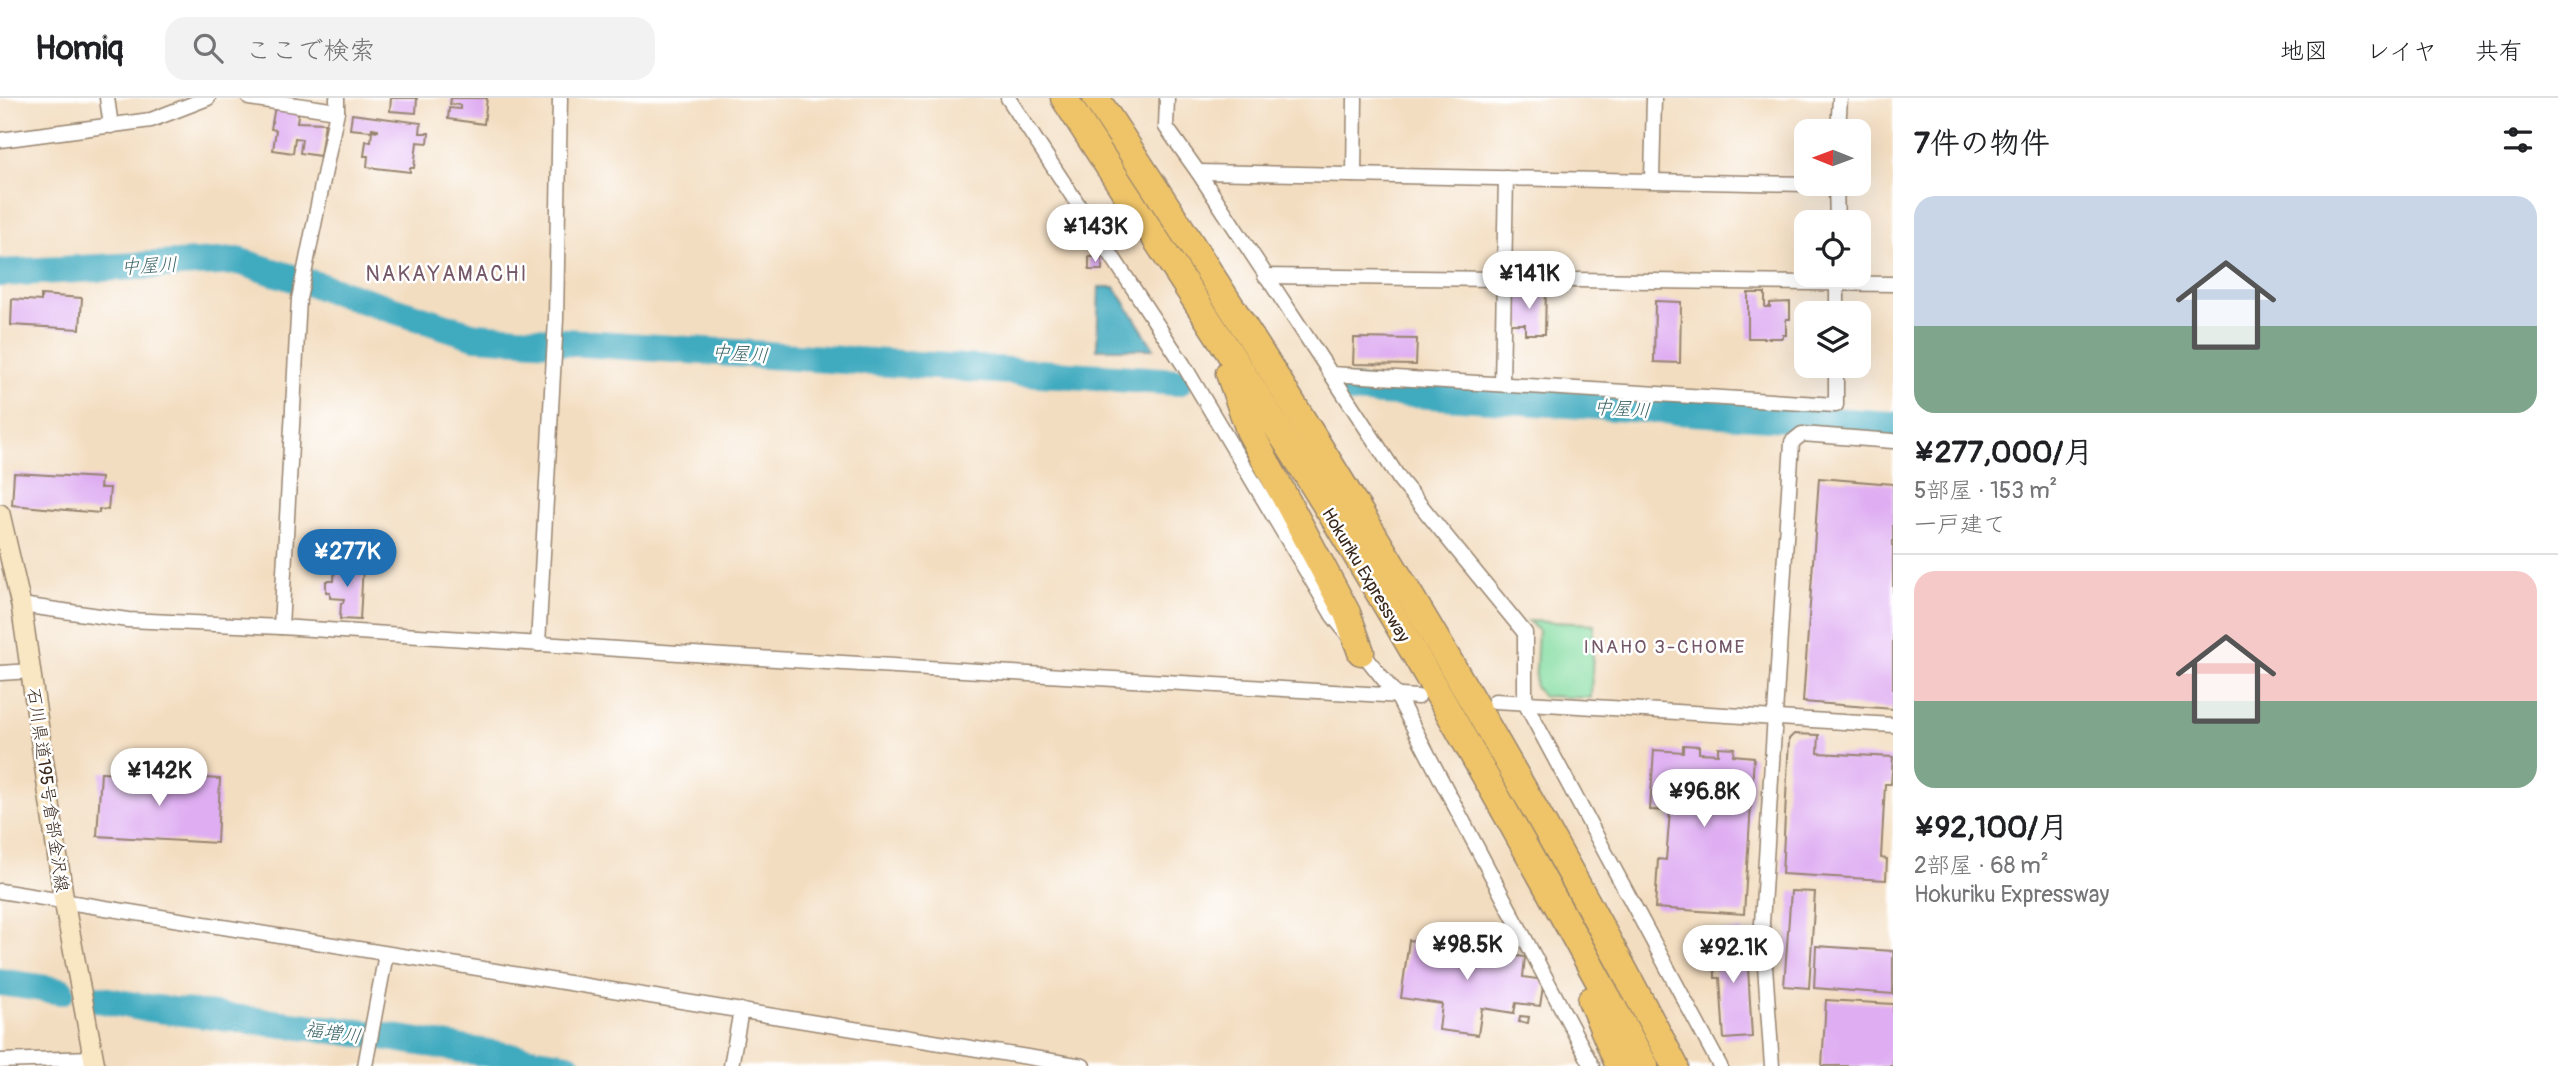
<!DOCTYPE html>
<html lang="ja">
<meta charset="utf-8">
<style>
body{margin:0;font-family:Pangolin,"Klee One",sans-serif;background:#f2f2f2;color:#202124;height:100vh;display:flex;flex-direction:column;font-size:26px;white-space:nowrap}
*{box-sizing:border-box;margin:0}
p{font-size:23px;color:#757577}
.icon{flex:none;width:38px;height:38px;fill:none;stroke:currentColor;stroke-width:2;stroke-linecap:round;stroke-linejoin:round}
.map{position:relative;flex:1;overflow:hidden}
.side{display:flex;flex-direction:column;background:#fff;width:665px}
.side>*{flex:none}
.needle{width:46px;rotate:271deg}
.controls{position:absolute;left:1794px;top:21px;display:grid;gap:14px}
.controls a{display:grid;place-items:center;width:77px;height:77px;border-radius:14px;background:#fff;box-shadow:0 7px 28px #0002;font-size:35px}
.price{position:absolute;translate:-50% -60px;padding:0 16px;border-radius:24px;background:#fff;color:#222;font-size:23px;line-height:46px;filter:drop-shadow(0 2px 4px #0008)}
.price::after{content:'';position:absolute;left:50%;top:42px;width:21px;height:16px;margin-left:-10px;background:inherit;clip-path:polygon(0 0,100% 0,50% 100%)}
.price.on{background:#1f6fb2;color:#fff}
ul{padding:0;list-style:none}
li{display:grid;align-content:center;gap:14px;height:371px;padding:0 21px}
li+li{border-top:2px solid #e0e0e0}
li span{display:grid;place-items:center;height:217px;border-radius:21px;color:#555}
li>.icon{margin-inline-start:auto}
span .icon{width:126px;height:126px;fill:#fffc;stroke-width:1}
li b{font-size:30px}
h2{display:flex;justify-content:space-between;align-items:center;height:84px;padding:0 21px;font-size:30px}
header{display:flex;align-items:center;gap:42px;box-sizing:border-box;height:98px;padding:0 35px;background:#fff;border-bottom:2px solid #e0e0e0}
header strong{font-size:33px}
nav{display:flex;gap:38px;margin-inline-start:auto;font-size:24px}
.search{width:490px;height:63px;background:#f2f2f2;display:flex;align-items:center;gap:18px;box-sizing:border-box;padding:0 24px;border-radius:21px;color:#757577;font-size:26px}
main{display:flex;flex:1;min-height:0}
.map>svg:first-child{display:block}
.green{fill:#85dda2;stroke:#608460;stroke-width:2}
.water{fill:#3faabf;stroke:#3d6a6e;stroke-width:2}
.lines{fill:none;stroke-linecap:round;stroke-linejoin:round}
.river{stroke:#3faabf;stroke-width:28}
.building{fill:#dfaef2}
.street-casing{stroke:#97846f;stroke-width:17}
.secondary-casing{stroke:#97846f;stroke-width:22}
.highway-casing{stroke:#97846f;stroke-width:29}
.street{stroke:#fff;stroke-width:14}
.secondary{stroke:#f9e7c3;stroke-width:19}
.highway{stroke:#efc469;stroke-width:26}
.labels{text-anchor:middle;stroke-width:5;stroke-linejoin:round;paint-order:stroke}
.street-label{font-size:18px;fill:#3b2a1e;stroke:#fff}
.water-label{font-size:19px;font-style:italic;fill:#3d6466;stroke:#fff}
.neighbourhood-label{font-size:19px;letter-spacing:2px;fill:#745868;stroke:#fff}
.quarter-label{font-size:21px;letter-spacing:2px;fill:#745868;stroke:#fff}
</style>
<header>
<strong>Homiq</strong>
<div class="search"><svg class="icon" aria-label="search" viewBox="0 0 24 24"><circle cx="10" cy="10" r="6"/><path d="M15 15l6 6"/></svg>ここで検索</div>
<nav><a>地図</a><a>レイヤ</a><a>共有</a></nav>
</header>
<main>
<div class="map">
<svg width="1893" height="968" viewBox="0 0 1893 968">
<rect width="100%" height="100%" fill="#fff"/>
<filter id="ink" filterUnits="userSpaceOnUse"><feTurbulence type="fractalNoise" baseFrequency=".0143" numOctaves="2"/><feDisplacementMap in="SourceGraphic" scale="14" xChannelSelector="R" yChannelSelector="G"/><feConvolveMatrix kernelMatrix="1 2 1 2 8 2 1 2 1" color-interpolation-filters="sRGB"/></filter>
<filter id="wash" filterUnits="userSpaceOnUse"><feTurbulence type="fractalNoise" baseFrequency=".00686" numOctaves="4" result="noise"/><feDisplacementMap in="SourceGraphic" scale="28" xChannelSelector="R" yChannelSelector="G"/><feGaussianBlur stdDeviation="1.57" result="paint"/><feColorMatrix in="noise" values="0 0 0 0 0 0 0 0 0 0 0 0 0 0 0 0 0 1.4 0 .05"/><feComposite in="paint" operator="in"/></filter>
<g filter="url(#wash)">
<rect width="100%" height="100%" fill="#f3ddc0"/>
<polygon class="green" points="1528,523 1594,526 1591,600 1543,598 1535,589 1538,532"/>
<polygon class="water" points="1099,189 1115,189 1154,251 1097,251"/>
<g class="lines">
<g class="river">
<polyline points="0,175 238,163 296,181"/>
<polyline points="310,185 475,238 1178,284"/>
<polyline points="1350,292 1893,327"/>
<polyline points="0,884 61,893"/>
<polyline points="98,901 140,909 376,937 568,968"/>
</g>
</g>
<g id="blocks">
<g class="building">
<polygon points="391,0 417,0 416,15 390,13"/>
<polygon points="451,0 487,0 484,26 448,21 449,10 460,11 460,7 450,6"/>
<polygon points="275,8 299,11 297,24 325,25 320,58 300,55 302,41 295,40 293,55 273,52 276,32 271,31"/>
<polygon points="352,16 421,25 420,35 429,35 428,45 417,44 414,70 410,70 410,74 367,69 368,58 364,58 366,43 371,44 372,32 378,33 378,31 372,30 371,33 350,31"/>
<rect x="1089" y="159" width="13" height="13"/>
<polygon points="1529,190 1546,190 1545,236 1525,236 1525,226 1509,226 1510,196 1527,197 1529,203"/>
<polygon points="1748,195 1765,195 1765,209 1770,209 1770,205 1790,204 1790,221 1786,221 1786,237 1783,237 1783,240 1748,240"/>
<polygon points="41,197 82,200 80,231 11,227 12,201 41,203"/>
<polygon points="1655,203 1681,204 1680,265 1654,264"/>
<polygon points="1354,240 1417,241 1416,267 1353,266"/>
<polygon points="14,375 101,380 100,390 110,390 108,412 99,411 99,415 12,407"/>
<polygon points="1819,380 1893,386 1893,611 1803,604"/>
<polygon points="335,465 363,467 360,522 340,521 341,505 343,505 344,501 330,500 330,494 326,494 326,483 334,483"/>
<polygon points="1794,636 1819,637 1818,655 1893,659 1891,686 1885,686 1881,760 1887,761 1886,782 1782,776 1789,641"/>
<polygon points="1683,647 1699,648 1699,655 1718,656 1718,649 1734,650 1733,657 1754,659 1744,816 1655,810 1658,761 1666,762 1670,713 1650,712 1654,652 1683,654"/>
<polygon points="101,674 220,681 217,745 97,738"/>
<polygon points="1791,793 1815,794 1809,890 1784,888"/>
<polygon points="1471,829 1491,832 1490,840 1471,837"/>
<polygon points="1743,832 1745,865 1720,866 1721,872 1748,870 1752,939 1724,941 1720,880 1715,880 1714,834"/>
<polygon points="1409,842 1458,849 1459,843 1488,847 1487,854 1525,859 1523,879 1544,882 1540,908 1516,905 1514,915 1482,910 1478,937 1439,932 1442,906 1401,900"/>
<polygon points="1816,848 1893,853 1893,896 1814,890"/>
<polygon points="1826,902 1893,906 1893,968 1822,968"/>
<polygon points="1520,918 1529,919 1528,925 1519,924"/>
</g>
</g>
</g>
<g filter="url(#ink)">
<use href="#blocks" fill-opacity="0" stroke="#97846f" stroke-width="2"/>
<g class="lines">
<g class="street-casing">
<g id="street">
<polyline points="107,0 111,28"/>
<polyline points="249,0 337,13"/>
<polyline points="1008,0 1183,266 1333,518 1397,598 1592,968"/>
<polyline points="1167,0 1166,29 1198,74 1331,276 1836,307 1836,268"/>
<polyline points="1838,33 1840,0"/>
<polyline points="0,42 151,22 208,0"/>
<polyline points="1198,74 1806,86"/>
<polyline points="1354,77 1355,0"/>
<polyline points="1652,82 1654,0"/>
<polyline points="1807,86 1836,86"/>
<polyline points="1836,86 1837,124"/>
<polyline points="1265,178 1893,186"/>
<polyline points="1837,215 1837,177"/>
<polyline points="1331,276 1400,382 1525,535 1525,605 1720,968"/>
<polyline points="1502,285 1506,80"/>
<polyline points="21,507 128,522 281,529 724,558 1418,599"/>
<polyline points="281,529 299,201 337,13 337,0"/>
<polyline points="538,546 556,221 560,0"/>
<polyline points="0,575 31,573"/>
<polyline points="1495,603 1893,627"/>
<polyline points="0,793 1083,968"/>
<polyline points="0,963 93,960"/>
<polyline points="365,968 386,856"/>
<polyline points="731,968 741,912"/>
<polyline points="1772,968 1762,825 1792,344 1802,336 1893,343"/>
</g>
</g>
<g class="secondary-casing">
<polyline id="secondary" points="0,416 21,507 64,803 95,968"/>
</g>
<g class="highway-casing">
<g id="highway">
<path d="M1064 0C1144 124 1226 247 1304 372 1425 566 1536 767 1645 968"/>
<path d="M1096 0C1303 314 1501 635 1675 968"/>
<polyline points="1229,275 1249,332 1347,515 1361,554"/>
<polyline points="1591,902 1619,968"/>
</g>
</g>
<use href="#street" class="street"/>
<use href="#secondary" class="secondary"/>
<use href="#highway" class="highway"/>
</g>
</g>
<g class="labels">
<g class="street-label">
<text transform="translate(1366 477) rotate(59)" y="6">Hokuriku Expressway</text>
<text transform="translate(48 692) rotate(82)" y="6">石川県道195号倉部金沢線</text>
</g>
<g class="water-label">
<text transform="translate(149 167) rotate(-3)" y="7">中屋川</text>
<text transform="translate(740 255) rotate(4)" y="7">中屋川</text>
<text transform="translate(1622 310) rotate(4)" y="7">中屋川</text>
<text transform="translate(333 934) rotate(8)" y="7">福増川</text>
</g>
<g class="neighbourhood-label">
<text x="1665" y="555">INAHO 3-CHOME</text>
</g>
<g class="quarter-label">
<text x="447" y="183">NAKAYAMACHI</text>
</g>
</g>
</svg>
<div class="controls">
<a><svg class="needle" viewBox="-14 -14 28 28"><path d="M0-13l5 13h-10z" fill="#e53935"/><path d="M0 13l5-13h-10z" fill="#757577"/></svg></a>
<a><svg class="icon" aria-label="locate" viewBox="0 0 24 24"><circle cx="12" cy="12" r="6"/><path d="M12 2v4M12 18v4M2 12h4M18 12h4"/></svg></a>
<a><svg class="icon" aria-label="layers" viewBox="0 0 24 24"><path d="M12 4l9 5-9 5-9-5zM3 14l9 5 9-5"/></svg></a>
</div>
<b class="price" style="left:1095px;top:166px">¥143K</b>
<b class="price" style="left:1529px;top:213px">¥141K</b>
<b class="price on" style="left:347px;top:491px">¥277K</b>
<b class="price" style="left:159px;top:710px">¥142K</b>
<b class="price" style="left:1704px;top:731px">¥96.8K</b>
<b class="price" style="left:1467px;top:884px">¥98.5K</b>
<b class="price" style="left:1733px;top:887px">¥92.1K</b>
</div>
<section class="side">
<h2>7件の物件<svg class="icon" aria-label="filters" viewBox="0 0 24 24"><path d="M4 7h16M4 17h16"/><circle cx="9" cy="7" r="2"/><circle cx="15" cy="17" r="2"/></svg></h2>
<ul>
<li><span style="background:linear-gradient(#c9d6e8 60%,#7fa58c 0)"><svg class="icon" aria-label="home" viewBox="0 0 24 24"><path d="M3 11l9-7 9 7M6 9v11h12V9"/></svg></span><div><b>¥277,000/月</b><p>5部屋 · 153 m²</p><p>一戸建て</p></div></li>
<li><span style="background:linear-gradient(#f6c9c9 60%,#7fa58c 0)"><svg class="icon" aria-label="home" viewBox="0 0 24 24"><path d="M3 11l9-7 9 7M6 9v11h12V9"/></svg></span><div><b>¥92,100/月</b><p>2部屋 · 68 m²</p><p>Hokuriku Expressway</p></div></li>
</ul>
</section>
</main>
